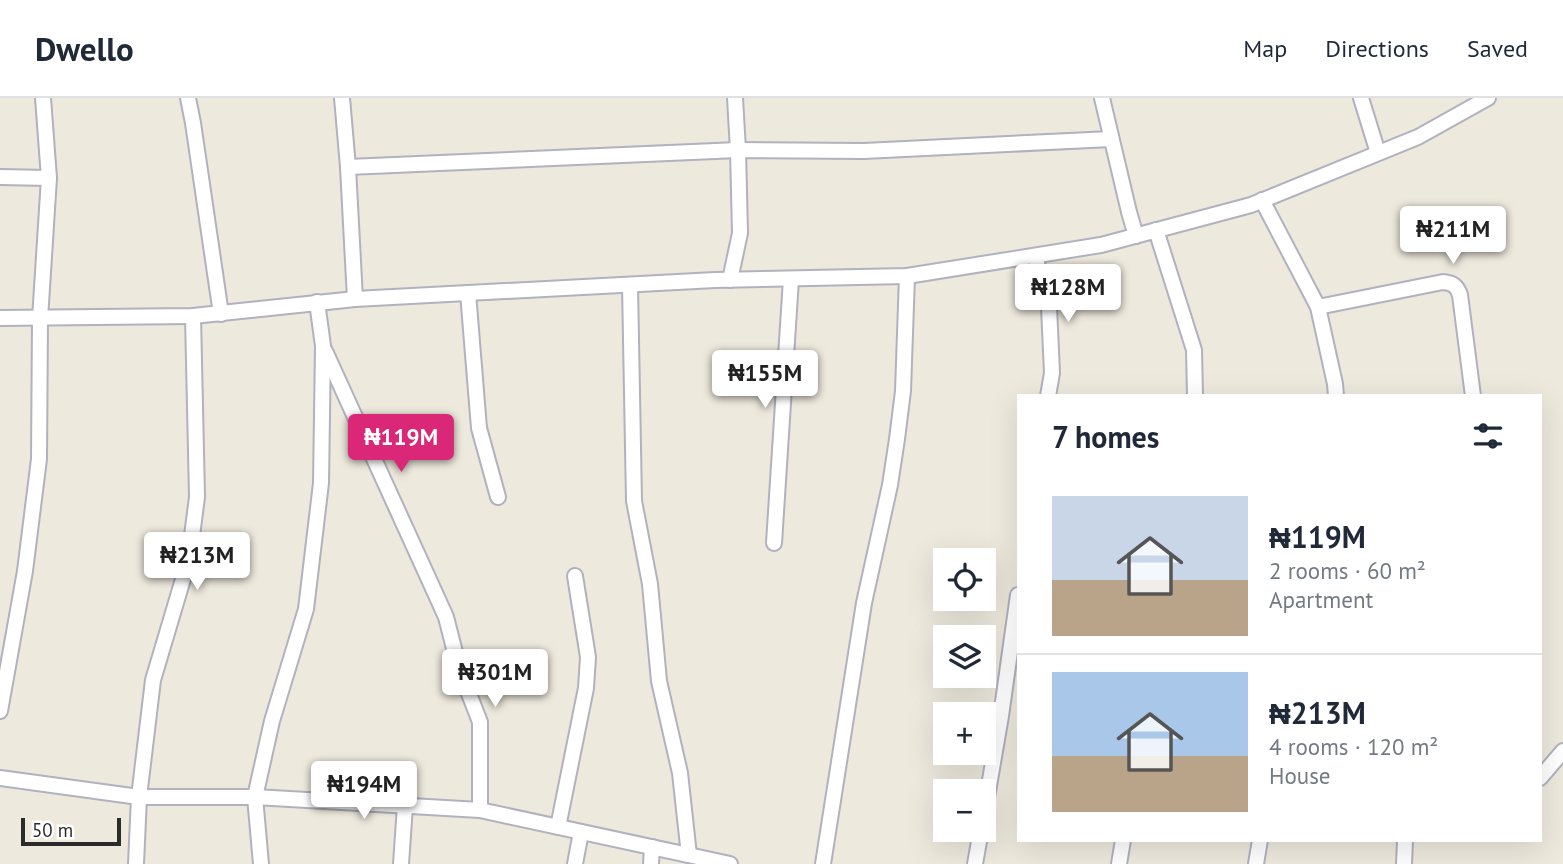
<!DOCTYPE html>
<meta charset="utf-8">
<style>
body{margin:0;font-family:"PT Sans",sans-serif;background:#f6f6f7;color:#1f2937;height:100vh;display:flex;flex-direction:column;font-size:26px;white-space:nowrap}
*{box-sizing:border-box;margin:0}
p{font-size:23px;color:#747a83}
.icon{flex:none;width:38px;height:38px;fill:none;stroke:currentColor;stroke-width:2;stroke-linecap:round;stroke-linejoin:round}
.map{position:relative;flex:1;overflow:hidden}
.sheet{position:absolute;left:1017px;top:296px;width:525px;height:448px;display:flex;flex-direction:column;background:#fff;border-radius:0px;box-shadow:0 7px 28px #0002}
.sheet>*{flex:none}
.buttons{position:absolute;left:933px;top:450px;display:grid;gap:14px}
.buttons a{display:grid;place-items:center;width:63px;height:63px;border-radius:0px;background:#fff;box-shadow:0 7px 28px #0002;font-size:35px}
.scale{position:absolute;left:21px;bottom:18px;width:100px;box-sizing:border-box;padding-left:7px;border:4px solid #2b2b2b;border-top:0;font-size:19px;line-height:24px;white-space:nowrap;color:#2b2b2b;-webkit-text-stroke:5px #fff;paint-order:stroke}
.price{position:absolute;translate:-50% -60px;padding:0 16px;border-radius:7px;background:#fff;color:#222;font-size:23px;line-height:46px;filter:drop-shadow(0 2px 4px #0008)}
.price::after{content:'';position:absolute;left:50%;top:42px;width:21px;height:16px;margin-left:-10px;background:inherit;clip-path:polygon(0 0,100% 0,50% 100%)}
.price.selected{background:#db2777;color:#fff}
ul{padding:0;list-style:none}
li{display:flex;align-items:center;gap:21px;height:175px;padding:0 35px}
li+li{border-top:2px solid #e0e1e3}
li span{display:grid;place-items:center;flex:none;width:196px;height:140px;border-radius:0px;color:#555}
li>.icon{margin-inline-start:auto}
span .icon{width:84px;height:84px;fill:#fffc;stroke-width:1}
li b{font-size:30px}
h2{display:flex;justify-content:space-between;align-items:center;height:84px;padding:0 35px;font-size:30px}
header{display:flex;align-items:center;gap:42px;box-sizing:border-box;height:98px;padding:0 35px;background:#fff;border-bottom:2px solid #e0e1e3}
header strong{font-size:33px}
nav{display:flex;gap:38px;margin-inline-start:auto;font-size:24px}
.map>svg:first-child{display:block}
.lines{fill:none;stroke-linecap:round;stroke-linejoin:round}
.street-casing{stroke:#b1b1bf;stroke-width:18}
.street{stroke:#fff;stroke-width:14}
</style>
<header>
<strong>Dwello</strong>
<nav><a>Map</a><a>Directions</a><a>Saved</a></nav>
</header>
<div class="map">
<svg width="1563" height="766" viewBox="0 0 1563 766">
<rect width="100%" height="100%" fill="#eee9dd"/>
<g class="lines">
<g class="street-casing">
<g id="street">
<polyline points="188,0 193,25 221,216"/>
<polyline points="342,0 348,69 355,201"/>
<polyline points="1102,0 1129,114 1136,138"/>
<polyline points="1361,0 1378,55"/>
<polyline points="348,69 738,52 864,53 1111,41"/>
<polyline points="0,79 49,80"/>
<polyline points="1262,102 1318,209 1335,286 1336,298"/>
<polyline points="1156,132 1194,252 1195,298"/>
<polyline points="1035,158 1049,209 1052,275 1048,298"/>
<polyline points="730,182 740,135 738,52 735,0"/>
<polyline points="630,187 634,403 650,486 659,583 680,675 689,757"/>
<polyline points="468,195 479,330 498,399"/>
<path d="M1318 209 1443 184C1453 185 1457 188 1460 197L1473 298"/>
<polyline points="0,220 193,218 355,201 715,182 907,178 1101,147 1251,107 1418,39 1488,0"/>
<polyline points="325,253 446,519 459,570 480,624 480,712"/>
<polyline points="774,445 791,181"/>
<polyline points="0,613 25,473 39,361 40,221 49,80 43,0"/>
<polyline points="0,680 139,699 255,699 480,712 730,766"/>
<polyline points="1540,680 1563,653"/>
<polyline points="984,717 1001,618 1018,497"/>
<polyline points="558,729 586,590 588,559 575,478"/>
<polyline points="136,766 139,699 153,582 189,461 197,399 193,218"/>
<polyline points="261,766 255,699 272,623 306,511 321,385 323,248 317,204"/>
<polyline points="401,766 405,708"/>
<polyline points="575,766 581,734"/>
<polyline points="651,766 652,749"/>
<polyline points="823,766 864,505 890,387 897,341 903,293 907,178"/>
<polyline points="975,766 981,732"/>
<polyline points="1119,766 1123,742"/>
<polyline points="1256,766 1260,742"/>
<polyline points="1404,766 1405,742"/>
</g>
</g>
<use href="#street" class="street"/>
</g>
</svg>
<div class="buttons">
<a><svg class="icon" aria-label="locate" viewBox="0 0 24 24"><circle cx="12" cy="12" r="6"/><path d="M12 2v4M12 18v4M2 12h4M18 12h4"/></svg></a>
<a><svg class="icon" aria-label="layers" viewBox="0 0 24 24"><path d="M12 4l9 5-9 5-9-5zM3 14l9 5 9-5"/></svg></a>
<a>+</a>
<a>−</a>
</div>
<div class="scale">50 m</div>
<b class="price" style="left:1453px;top:168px">₦211M</b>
<b class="price" style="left:1068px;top:226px">₦128M</b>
<b class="price" style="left:765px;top:312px">₦155M</b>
<b class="price selected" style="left:401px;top:376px">₦119M</b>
<b class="price" style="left:197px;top:494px">₦213M</b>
<b class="price" style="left:495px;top:611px">₦301M</b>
<b class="price" style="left:364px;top:723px">₦194M</b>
<section class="sheet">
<h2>7 homes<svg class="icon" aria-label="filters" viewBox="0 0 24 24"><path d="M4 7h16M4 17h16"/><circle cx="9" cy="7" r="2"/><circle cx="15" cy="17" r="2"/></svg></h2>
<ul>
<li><span style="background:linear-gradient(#c9d6e8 60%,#b9a48a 0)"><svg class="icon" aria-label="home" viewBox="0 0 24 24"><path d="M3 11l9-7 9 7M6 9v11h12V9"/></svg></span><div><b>₦119M</b><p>2 rooms · 60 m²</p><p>Apartment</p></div></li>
<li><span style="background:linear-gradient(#a9c7e8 60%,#b9a48a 0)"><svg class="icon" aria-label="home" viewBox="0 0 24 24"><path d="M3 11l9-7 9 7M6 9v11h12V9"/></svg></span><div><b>₦213M</b><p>4 rooms · 120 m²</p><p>House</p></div></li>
</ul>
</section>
</div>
